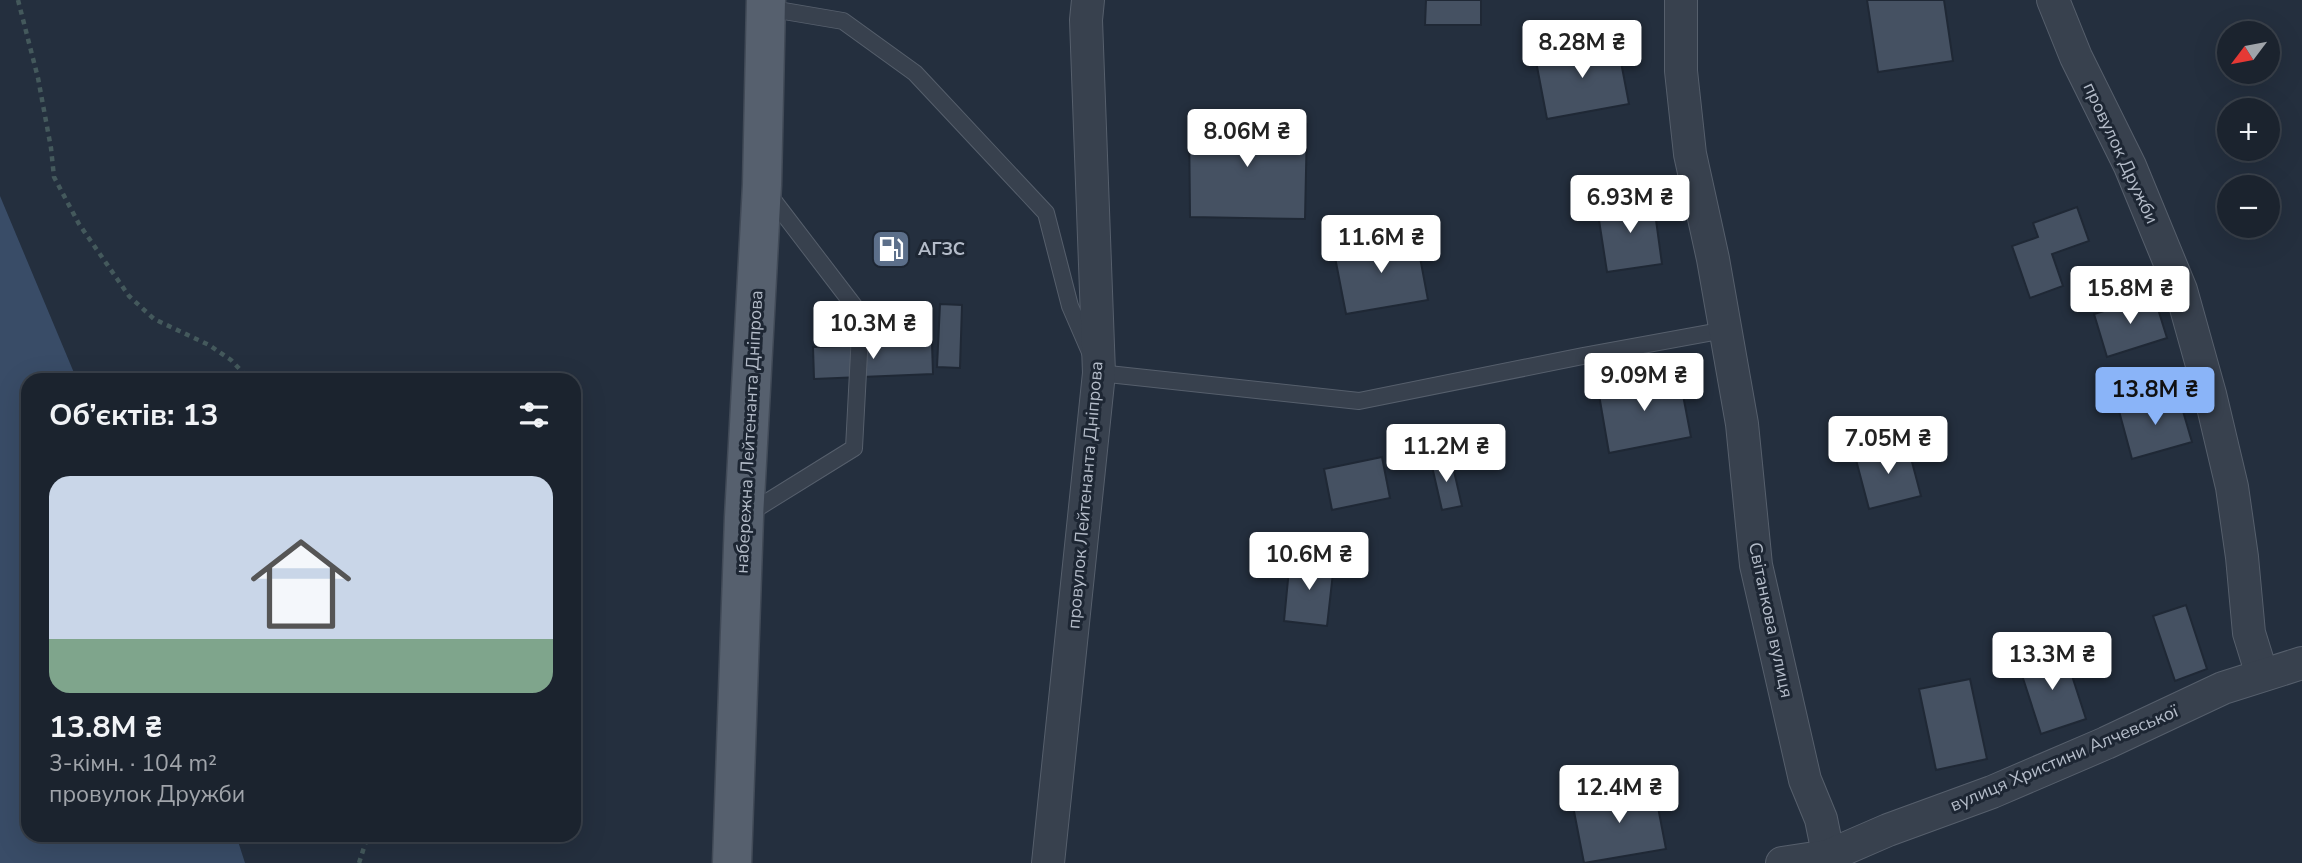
<!DOCTYPE html>
<html lang="uk">
<meta charset="utf-8">
<style>
body{margin:0;font-family:"Nunito Sans",sans-serif;background:#282f3a;color:#f1f3f6;height:100vh;display:flex;flex-direction:column;font-size:26px;white-space:nowrap}
*{box-sizing:border-box;margin:0}
p{font-size:23px;color:#a0a4aa}
.icon{flex:none;width:38px;height:38px;fill:none;stroke:currentColor;stroke-width:2;stroke-linecap:round;stroke-linejoin:round}
.map{position:relative;flex:1;overflow:hidden}
.panel{position:absolute;left:21px;top:373px;width:560px;height:469px;display:flex;flex-direction:column;background:#1b232e;border-radius:21px;box-shadow:0 7px 28px #0002,0 0 0 2px #39404a}
.panel>*{flex:none}
.needle{width:46px;rotate:238deg}
.controls{position:absolute;left:2217px;top:21px;display:grid;gap:14px}
.controls a{display:grid;place-items:center;width:63px;height:63px;border-radius:50%;background:#1b232e;box-shadow:0 7px 28px #0002,0 0 0 2px #39404a;font-size:35px}
.price{position:absolute;translate:-50% -60px;padding:0 16px;border-radius:7px;background:#fff;color:#222;font-size:23px;line-height:46px;filter:drop-shadow(0 2px 4px #0008)}
.price::after{content:'';position:absolute;left:50%;top:42px;width:21px;height:16px;margin-left:-10px;background:inherit;clip-path:polygon(0 0,100% 0,50% 100%)}
.price.current{background:#8ab4f8;color:#111}
ul{padding:0;list-style:none}
li{display:grid;align-content:center;gap:14px;height:371px;padding:0 28px}
li+li{border-top:2px solid #39404a}
li span{display:grid;place-items:center;height:217px;border-radius:21px;color:#555}
li>.icon{margin-inline-start:auto}
span .icon{width:126px;height:126px;fill:#fffc;stroke-width:1}
li b{font-size:30px}
h2{display:flex;justify-content:space-between;align-items:center;height:84px;padding:0 28px;font-size:30px}
.map>svg:first-child{display:block}
.water{fill:#394c67}
.building{fill:#455162;stroke:#1f2835;stroke-width:2}
.lines{fill:none;stroke-linecap:round;stroke-linejoin:round}
.service-casing{stroke:#565f6c;stroke-width:18}
.minor-casing{stroke:#565f6c;stroke-width:34}
.primary-casing{stroke:#414a57;stroke-width:41}
.path{stroke:#44595c;stroke-width:4.5;stroke-dasharray:5 5;stroke-linecap:butt}
.service{stroke:#38414e;stroke-width:16}
.minor{stroke:#38414e;stroke-width:32}
.primary{stroke:#56606e;stroke-width:38}
.labels{text-anchor:middle;stroke-width:6;stroke-linejoin:round;paint-order:stroke}
.street-label{font-size:18px;fill:#b4bcc9;stroke:#1d2633}
.poi-label{font-size:18px;font-weight:bold;fill:#b4bcc9;stroke:#1d2633;text-anchor:start}
</style>
<div class="map">
<svg width="2302" height="863" viewBox="0 0 2302 863">
<rect width="100%" height="100%" fill="#242f3e"/>
<polygon class="water" points="0,196 77,380 28,380 28,835 236,835 245,863 0,863"/>
<g class="building">
<polygon points="1426,0 1481,0 1481,25 1425,25"/>
<polygon points="1867,0 1944,0 1953,61 1878,72"/>
<polygon points="1617,41 1629,104 1547,119 1535,56"/>
<polygon points="1189,118 1307,124 1305,219 1190,217"/>
<polygon points="1653,198 1662,264 1607,272 1597,207"/>
<polygon points="2077,207 2089,241 2052,254 2063,286 2030,298 2012,246 2038,237 2033,223"/>
<polygon points="1416,236 1428,300 1346,314 1334,252"/>
<polygon points="2154,296 2167,338 2107,357 2094,314"/>
<polygon points="940,304 962,305 960,368 937,367"/>
<polygon points="932,343 933,374 814,379 813,347"/>
<polygon points="1679,374 1691,437 1609,453 1598,389"/>
<polygon points="2178,394 2192,442 2132,459 2119,411"/>
<polygon points="1907,443 1921,496 1869,509 1855,456"/>
<polygon points="1382,457 1390,498 1332,510 1324,469"/>
<polygon points="1451,458 1462,506 1442,510 1431,462"/>
<polygon points="1290,559 1334,564 1327,626 1284,621"/>
<polygon points="2186,605 2207,669 2175,681 2153,616"/>
<polygon points="2064,651 2086,719 2041,734 2019,666"/>
<polygon points="1970,679 1987,759 1936,770 1919,689"/>
<polygon points="1654,786 1666,849 1584,863 1572,801"/>
</g>
<g class="lines">
<g class="service-casing">
<g id="service">
<polyline points="766,8 843,21 915,73 1046,213 1070,306 1099,373 1359,401 1583,356 1725,330"/>
<polyline points="746,515 854,448 861,315 767,192"/>
</g>
</g>
<g class="minor-casing">
<g id="minor">
<polyline points="1681,0 1681,71 1690,154 1713,259 1742,424 1756,565 1805,780 1821,819 1830,863"/>
<polyline points="2053,0 2076,57 2130,166 2181,290 2210,394 2232,487 2242,557 2249,633 2262,675"/>
<polyline points="1048,863 1099,373 1086,20 1088,0"/>
<polyline points="1782,863 1828,856 1888,830 1992,792 2106,743 2223,688 2302,663"/>
</g>
</g>
<g class="primary-casing">
<polyline id="primary" points="732,863 744,517 762,185 766,0"/>
</g>
<g class="path">
<polyline points="18,0 38,78 51,148 54,177 79,224 129,296 154,319 209,345 231,360 250,380"/>
<polyline points="359,863 368,835"/>
</g>
<use href="#service" class="service"/>
<use href="#minor" class="minor"/>
<use href="#primary" class="primary"/>
</g>
<defs>
<g id="fuel-square" transform="scale(2.0125)"><rect x="-9" y="-9" width="18" height="18" rx="4" fill="#5c6f8a" stroke="#1d2633"/><path d="M-5.5-6h7V0h2V4h1.3V-2.5L3-4.5l.8-.8L6-3V5H2.5V1h-1V6h-7ZM-4.2-4.7v3.2H.2V-4.7Z" fill="#fff"/></g>
</defs>
<g fill-rule="evenodd">
<use href="#fuel-square" x="891" y="249"/>
</g>
<g class="labels">
<g class="street-label">
<text transform="translate(2121 153) rotate(65)" y="6">провулок Дружби</text>
<text transform="translate(749 432) rotate(-87)" y="6">набережна Лейтенанта Дніпрова</text>
<text transform="translate(1085 495) rotate(-85)" y="6">провулок Лейтенанта Дніпрова</text>
<text transform="translate(1771 620) rotate(78)" y="6">Світанкова вулиця</text>
<text transform="translate(2064 758) rotate(-23)" y="6">вулиця Христини Алчевської</text>
</g>
<g class="poi-label">
<text x="918" y="255">АГЗС</text>
</g>
</g>
</svg>
<div class="controls">
<a><svg class="needle" viewBox="-14 -14 28 28"><path d="M0-13l5 13h-10z" fill="#e53935"/><path d="M0 13l5-13h-10z" fill="#a0a4aa"/></svg></a>
<a>+</a>
<a>−</a>
</div>
<b class="price" style="left:1582px;top:80px">8.28M ₴</b>
<b class="price" style="left:1247px;top:169px">8.06M ₴</b>
<b class="price" style="left:1630px;top:235px">6.93M ₴</b>
<b class="price" style="left:1381px;top:275px">11.6M ₴</b>
<b class="price" style="left:2130px;top:326px">15.8M ₴</b>
<b class="price" style="left:873px;top:361px">10.3M ₴</b>
<b class="price" style="left:1644px;top:413px">9.09M ₴</b>
<b class="price current" style="left:2155px;top:427px">13.8M ₴</b>
<b class="price" style="left:1888px;top:476px">7.05M ₴</b>
<b class="price" style="left:1446px;top:484px">11.2M ₴</b>
<b class="price" style="left:1309px;top:592px">10.6M ₴</b>
<b class="price" style="left:2052px;top:692px">13.3M ₴</b>
<b class="price" style="left:1619px;top:825px">12.4M ₴</b>
<section class="panel">
<h2>Об’єктів: 13<svg class="icon" aria-label="filters" viewBox="0 0 24 24"><path d="M4 7h16M4 17h16"/><circle cx="9" cy="7" r="2"/><circle cx="15" cy="17" r="2"/></svg></h2>
<ul>
<li><span style="background:linear-gradient(#c9d6e8 75%,#7fa58c 0)"><svg class="icon" aria-label="home" viewBox="0 0 24 24"><path d="M3 11l9-7 9 7M6 9v11h12V9"/></svg></span><div><b>13.8M ₴</b><p>3-кімн. · 104 m²</p><p>провулок Дружби</p></div></li>
</ul>
</section>
</div>
